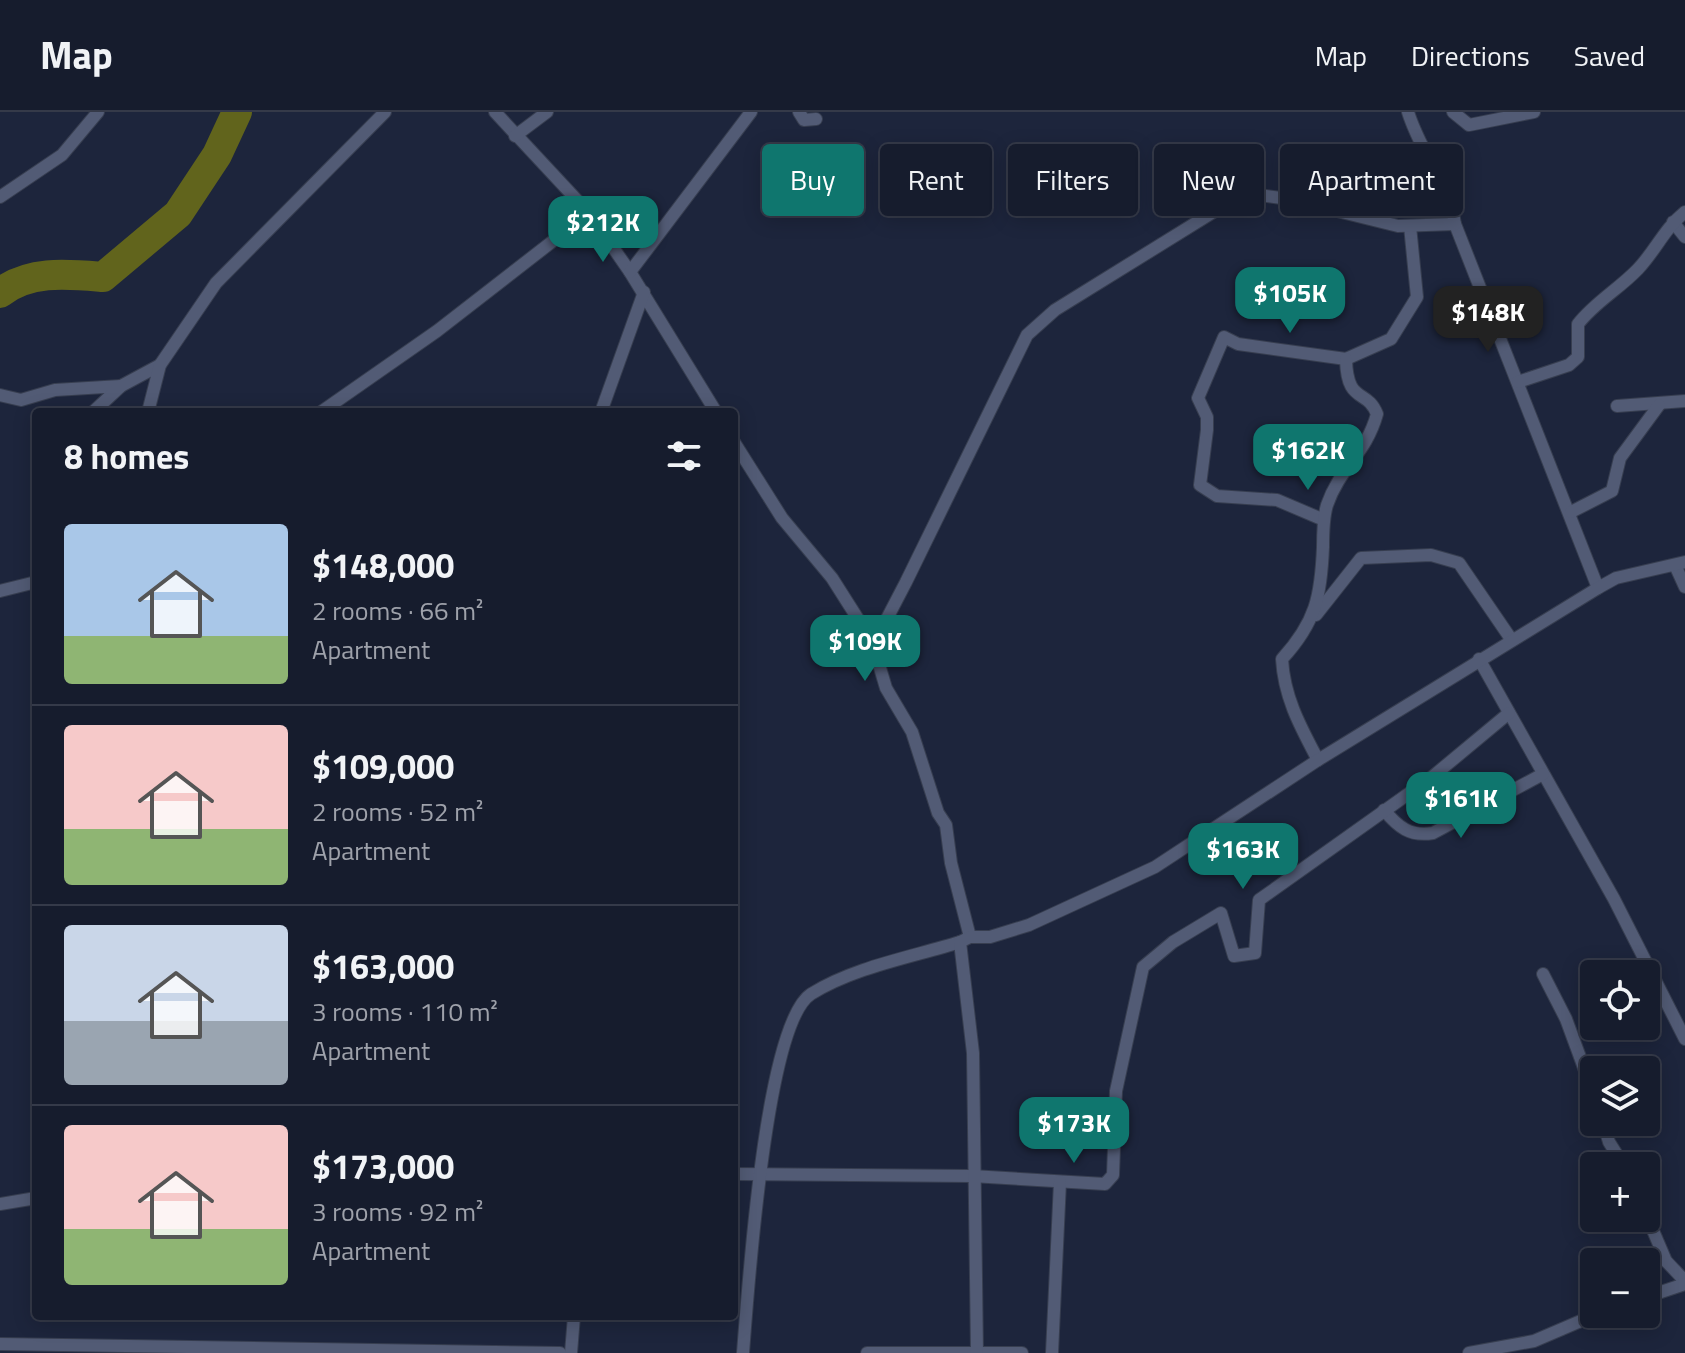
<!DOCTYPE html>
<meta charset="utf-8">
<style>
body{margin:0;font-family:"Titillium Web",sans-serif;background:#1f2535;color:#f1f3f6;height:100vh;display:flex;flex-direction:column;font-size:30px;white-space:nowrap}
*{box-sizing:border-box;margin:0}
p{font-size:26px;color:#9ea1aa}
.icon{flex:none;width:44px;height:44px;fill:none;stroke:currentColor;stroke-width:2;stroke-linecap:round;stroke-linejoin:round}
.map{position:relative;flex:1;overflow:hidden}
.panel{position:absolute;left:32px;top:296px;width:706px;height:912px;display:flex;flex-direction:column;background:#161c2d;border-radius:8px;box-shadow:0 4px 20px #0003,0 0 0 2px #353a49}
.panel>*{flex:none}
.hud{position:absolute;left:762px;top:32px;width:760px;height:72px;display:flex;gap:16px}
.fabs{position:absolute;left:1580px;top:848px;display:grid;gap:16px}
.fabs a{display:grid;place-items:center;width:80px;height:80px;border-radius:8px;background:#161c2d;box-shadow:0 4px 20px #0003,0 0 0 2px #353a49;font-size:40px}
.price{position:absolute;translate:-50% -68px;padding:0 18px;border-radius:16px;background:#0f766e;color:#fff;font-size:26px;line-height:52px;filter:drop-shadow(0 2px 4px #0008)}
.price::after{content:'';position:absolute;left:50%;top:48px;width:24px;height:18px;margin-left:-12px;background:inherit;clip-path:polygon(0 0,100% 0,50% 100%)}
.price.selected{background:#222;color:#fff}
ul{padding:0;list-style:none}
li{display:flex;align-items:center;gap:24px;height:200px;padding:0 32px}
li+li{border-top:2px solid #353a49}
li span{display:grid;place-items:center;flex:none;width:224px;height:160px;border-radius:8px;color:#555}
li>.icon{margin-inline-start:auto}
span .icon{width:96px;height:96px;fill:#fffc;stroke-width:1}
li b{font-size:34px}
h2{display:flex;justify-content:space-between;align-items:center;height:96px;padding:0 32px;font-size:34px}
.tag{padding:0 28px;border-radius:8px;background:#161c2d;box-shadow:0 4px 20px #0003,0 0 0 2px #353a49;font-size:28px;line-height:72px}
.tag.selected{background:#0f766e;color:#fff}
header{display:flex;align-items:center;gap:48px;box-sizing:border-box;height:112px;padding:0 40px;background:#161c2d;border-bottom:2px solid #353a49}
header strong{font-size:38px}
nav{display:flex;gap:44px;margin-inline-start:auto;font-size:28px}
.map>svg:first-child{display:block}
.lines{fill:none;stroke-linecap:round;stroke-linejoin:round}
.river{stroke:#61641c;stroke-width:30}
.street-casing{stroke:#373e50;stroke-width:14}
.street{stroke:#525b75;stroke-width:12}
</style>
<header>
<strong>Map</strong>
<nav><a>Map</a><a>Directions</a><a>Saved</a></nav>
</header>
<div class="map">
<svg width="1685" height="1241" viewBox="0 0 1685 1241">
<rect width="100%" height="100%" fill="#1d253c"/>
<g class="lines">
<path class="river" d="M0 181C29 158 67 162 103 165L178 102 217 43 237 0"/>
<g class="street-casing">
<g id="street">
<polyline points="495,0 589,101 630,160 716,300"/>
<polyline points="799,0 804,8 816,7"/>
<path d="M1408 0C1421 42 1449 72 1455 112L1598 476"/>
<polyline points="1453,0 1469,13 1534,0"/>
<polyline points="515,24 547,0"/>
<polyline points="0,85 62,43 98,0"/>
<polyline points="1673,110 1685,125"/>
<polyline points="630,160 751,0"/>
<path d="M1518 270 1569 253 1578 245V212C1595 190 1619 177 1638 157 1656 138 1664 117 1685 100"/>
<polyline points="0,283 21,288 55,278 121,274"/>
<polyline points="1617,294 1685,289"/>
<polyline points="93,300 121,274 160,253"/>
<polyline points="148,300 160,253 216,171 385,0"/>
<polyline points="321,300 437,219 589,101"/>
<polyline points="601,300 644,180"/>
<polyline points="734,330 782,406 832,466 872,529 886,576 912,620 938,701 946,713 951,751 970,825"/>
<polyline points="1571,400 1612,379 1620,346 1659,293"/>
<polyline points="1324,408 1277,388 1217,384 1200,373 1207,318 1207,305 1198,286 1224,225 1238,232 1346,247 1391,227 1417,185 1410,114"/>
<polyline points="1675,453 1685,475"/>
<polyline points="0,479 36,470"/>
<polyline points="1316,503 1361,446 1431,443 1459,451 1511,527"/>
<polyline points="872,529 881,518 906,470 1027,223 1055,198 1244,81 1289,87 1398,114 1455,112"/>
<polyline points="1479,547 1614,787 1685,927"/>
<path d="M1318 648C1300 614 1284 585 1282 547 1316 510 1321 484 1323 435 1323 421 1323 406 1327 393 1340 355 1366 342 1377 302 1367 276 1347 293 1346 247"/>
<path d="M1384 698C1398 715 1410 725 1433 721L1543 662"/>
<polyline points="1543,862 1566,907 1594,983"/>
<polyline points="1603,1010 1609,1030 1624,1054"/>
<polyline points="734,1062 972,1064 1105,1072 1113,1063 1116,979 1143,855 1173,830 1221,801 1234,844 1255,841 1259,788 1432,665 1509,601"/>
<polyline points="0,1092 36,1086"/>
<polyline points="1646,1102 1666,1149 1685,1169"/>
<polyline points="1646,1185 1685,1172"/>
<polyline points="0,1232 560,1241"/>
<polyline points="571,1241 574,1204"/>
<path d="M743 1241C748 1179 765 912 811 882 854 855 912 845 960 830"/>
<polyline points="867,1241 1022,1241"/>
<polyline points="977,1241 973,941 960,830 970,825 990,825 1029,813 1155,755 1318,648 1598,476 1616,466 1685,450"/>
<polyline points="1052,1241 1060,1070"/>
<polyline points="1469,1241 1534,1229 1597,1202"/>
</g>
</g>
<use href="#street" class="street"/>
</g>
</svg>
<div class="fabs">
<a><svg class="icon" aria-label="locate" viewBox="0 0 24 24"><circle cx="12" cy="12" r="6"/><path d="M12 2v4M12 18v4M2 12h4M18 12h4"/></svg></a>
<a><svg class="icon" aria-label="layers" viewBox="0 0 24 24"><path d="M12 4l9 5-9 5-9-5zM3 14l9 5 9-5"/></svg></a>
<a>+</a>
<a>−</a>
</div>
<b class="price" style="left:603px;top:152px">$212K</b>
<b class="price" style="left:1290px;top:223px">$105K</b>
<b class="price selected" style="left:1488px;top:242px">$148K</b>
<b class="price" style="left:1308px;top:380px">$162K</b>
<b class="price" style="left:865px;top:571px">$109K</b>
<b class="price" style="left:1461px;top:728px">$161K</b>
<b class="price" style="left:1243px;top:779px">$163K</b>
<b class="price" style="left:1074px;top:1053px">$173K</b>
<div class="hud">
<a class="tag selected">Buy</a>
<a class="tag">Rent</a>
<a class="tag">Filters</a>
<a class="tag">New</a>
<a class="tag">Apartment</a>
</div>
<section class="panel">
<h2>8 homes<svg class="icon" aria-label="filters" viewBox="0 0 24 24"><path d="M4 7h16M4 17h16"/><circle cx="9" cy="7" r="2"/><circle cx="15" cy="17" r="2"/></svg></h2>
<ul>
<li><span style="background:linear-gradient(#a9c7e8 70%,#8fb573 0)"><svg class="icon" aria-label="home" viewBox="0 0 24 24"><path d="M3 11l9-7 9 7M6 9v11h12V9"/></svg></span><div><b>$148,000</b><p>2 rooms · 66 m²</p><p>Apartment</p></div></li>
<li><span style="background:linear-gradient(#f6c9c9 65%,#8fb573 0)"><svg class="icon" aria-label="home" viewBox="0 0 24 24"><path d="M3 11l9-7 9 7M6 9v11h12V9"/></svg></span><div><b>$109,000</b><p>2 rooms · 52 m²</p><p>Apartment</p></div></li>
<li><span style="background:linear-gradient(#c9d6e8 60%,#9aa5b1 0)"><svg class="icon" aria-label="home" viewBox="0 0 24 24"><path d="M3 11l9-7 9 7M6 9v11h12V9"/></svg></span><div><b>$163,000</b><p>3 rooms · 110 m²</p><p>Apartment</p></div></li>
<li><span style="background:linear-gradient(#f6c9c9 65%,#8fb573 0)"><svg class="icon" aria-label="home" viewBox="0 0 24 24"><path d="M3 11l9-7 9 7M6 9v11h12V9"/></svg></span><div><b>$173,000</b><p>3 rooms · 92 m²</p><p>Apartment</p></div></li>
</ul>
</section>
</div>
